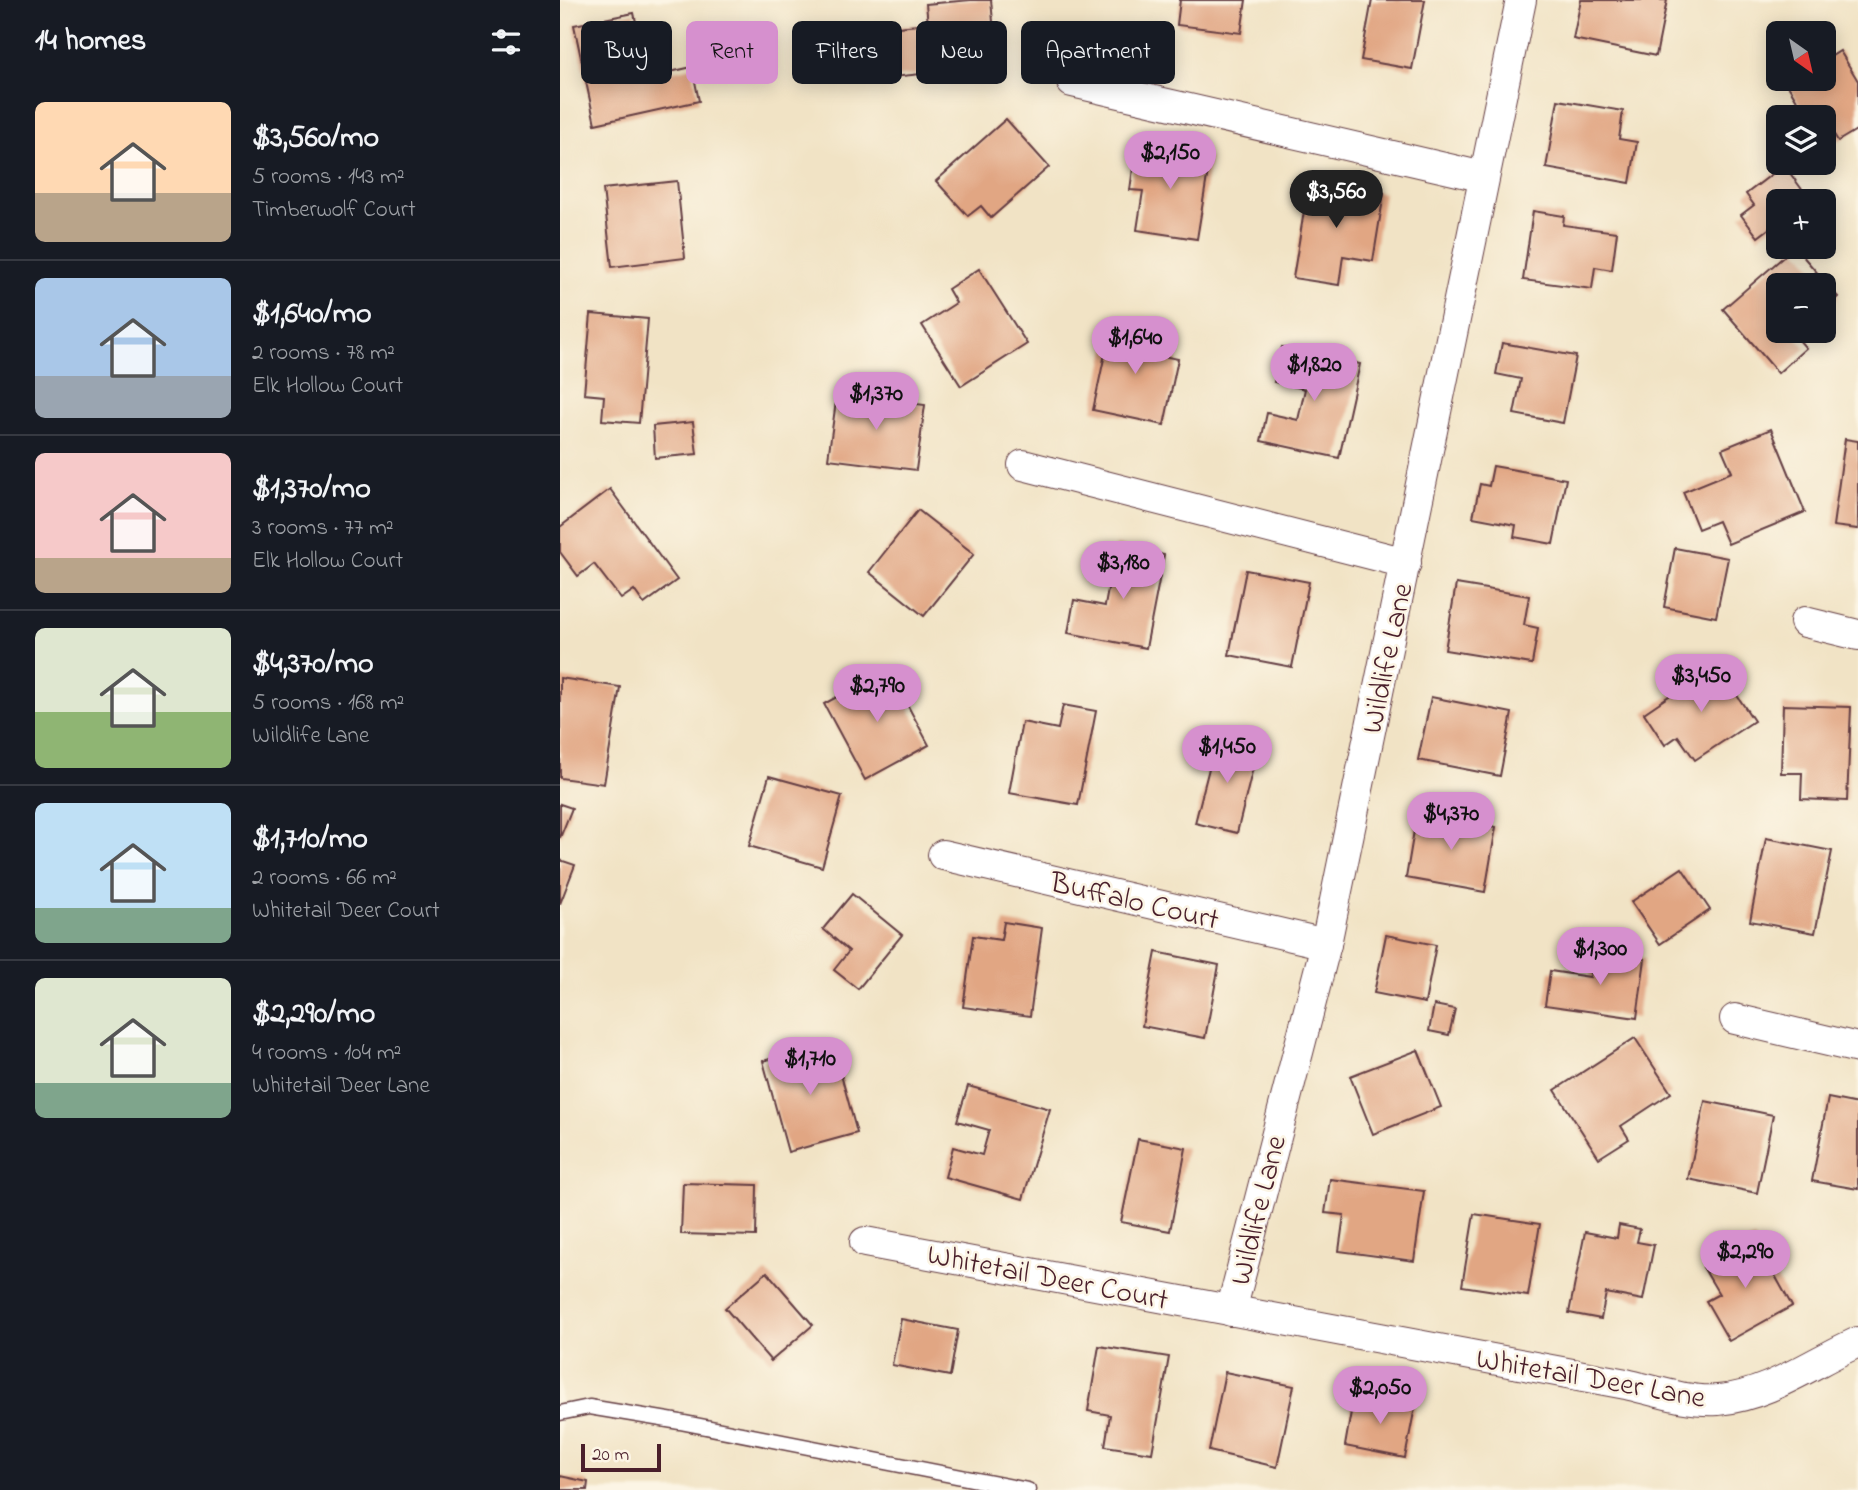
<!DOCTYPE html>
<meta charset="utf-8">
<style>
body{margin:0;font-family:"Indie Flower",sans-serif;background:#242831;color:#f1f3f6;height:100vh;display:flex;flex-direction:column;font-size:26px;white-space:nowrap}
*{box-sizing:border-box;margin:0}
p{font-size:23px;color:#9ea1a6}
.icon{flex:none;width:38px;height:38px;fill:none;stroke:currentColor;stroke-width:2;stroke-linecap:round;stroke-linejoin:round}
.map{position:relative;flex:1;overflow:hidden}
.details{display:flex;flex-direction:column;background:#171b24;width:560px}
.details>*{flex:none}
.banner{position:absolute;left:21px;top:21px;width:665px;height:63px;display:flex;gap:14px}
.needle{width:46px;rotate:146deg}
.fabs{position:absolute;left:1206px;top:21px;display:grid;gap:14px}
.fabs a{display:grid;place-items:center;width:70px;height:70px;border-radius:10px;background:#171b24;box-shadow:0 4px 18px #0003;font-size:35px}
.scale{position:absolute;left:21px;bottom:18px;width:80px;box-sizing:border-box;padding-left:7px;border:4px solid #4a1f2b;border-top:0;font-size:19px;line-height:24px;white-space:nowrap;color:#4a1f2b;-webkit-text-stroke:5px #fcf5e5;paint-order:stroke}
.price{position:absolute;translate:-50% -60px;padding:0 16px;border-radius:24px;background:#d690ce;color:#111;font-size:23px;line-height:46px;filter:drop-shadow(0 2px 4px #0008)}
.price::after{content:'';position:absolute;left:50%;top:42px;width:21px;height:16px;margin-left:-10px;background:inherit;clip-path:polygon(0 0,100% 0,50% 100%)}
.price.active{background:#222;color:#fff}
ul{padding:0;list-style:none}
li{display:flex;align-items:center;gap:21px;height:175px;padding:0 35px}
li+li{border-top:2px solid #363941}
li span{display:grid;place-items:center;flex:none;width:196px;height:140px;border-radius:10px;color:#555}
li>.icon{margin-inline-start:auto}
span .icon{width:84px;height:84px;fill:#fffc;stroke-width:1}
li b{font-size:30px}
h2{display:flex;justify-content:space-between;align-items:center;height:84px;padding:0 35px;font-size:30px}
.chip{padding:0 24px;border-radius:10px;background:#171b24;box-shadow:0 4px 18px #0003;font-size:24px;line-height:63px}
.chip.active{background:#d690ce;color:#111}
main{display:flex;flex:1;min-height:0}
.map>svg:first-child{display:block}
.building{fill:#e1a683}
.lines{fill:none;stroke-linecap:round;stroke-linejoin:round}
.service-casing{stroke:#633c42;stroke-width:17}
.minor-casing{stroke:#633c42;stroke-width:32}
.service{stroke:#fff;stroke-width:14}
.minor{stroke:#fff;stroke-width:30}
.labels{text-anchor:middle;stroke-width:5;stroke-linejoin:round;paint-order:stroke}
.street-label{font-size:30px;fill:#4a1f2b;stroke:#fcf5e5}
</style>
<main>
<section class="details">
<h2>14 homes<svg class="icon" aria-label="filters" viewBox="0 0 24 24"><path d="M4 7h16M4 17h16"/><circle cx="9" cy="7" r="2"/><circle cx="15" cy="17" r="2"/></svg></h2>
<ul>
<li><span style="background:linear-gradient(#ffd9b3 65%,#b9a48a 0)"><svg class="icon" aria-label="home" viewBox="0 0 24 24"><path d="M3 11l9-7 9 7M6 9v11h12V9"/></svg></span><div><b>$3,560/mo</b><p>5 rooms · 143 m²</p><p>Timberwolf Court</p></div></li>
<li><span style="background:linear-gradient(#a9c7e8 70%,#9aa5b1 0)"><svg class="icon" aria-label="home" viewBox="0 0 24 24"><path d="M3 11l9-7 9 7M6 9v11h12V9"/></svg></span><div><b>$1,640/mo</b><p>2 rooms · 78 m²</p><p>Elk Hollow Court</p></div></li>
<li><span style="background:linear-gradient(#f6c9c9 75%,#b9a48a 0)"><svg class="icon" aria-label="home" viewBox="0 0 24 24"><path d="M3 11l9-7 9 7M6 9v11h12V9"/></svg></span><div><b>$1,370/mo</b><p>3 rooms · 77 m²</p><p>Elk Hollow Court</p></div></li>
<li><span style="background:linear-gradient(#dfe7d0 60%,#8fb573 0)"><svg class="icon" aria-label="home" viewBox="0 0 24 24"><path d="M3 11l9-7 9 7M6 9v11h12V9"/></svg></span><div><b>$4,370/mo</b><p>5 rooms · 168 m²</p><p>Wildlife Lane</p></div></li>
<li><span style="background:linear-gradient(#bfe0f5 75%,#7fa58c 0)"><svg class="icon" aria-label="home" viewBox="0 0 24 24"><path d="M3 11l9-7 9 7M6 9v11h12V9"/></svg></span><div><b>$1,710/mo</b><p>2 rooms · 66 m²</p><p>Whitetail Deer Court</p></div></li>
<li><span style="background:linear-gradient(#dfe7d0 75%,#7fa58c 0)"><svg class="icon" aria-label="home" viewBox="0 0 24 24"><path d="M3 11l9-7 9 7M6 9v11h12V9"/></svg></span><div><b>$2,290/mo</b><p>4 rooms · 104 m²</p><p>Whitetail Deer Lane</p></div></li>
</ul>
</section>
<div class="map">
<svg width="1298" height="1490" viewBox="0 0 1298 1490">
<rect width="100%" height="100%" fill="#fcf5e5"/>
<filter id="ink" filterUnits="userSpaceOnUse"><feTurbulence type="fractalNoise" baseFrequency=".0143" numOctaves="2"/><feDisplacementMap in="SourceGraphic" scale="14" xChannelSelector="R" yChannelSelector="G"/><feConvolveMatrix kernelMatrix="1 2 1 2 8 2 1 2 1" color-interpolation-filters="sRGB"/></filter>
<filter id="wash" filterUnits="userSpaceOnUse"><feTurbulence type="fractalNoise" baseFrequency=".00686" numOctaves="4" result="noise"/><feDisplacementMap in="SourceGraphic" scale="28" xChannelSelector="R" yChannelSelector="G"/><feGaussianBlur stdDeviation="1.57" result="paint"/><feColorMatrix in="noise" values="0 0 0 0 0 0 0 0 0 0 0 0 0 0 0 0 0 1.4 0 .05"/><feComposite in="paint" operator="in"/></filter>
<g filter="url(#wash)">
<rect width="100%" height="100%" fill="#f1e3c5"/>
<g id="blocks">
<g class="building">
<polygon points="411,0 431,0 437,66 333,77 328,28 368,24 366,4"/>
<polygon points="620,0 686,0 681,33 617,25"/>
<polygon points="812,0 865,0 852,69 801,60"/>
<polygon points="1021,0 1107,0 1096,56 1013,39"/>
<polygon points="74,13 88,77 132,67 139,101 35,124 14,25"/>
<polygon points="1280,51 1298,81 1298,129 1278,141 1270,128 1264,132 1264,117 1247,117 1227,84 1235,79 1264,79 1264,61"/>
<polygon points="998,100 1063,111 1059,139 1077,142 1070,183 986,168"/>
<polygon points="446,119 489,167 431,218 421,206 408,216 376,181"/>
<polygon points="576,147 650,158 637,239 577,230 583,191 570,190"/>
<polygon points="1224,165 1249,199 1218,201 1218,222 1198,237 1181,215 1194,205 1186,194"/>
<polygon points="117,181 125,258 52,267 43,189"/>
<polygon points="749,181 824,193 813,261 783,256 779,285 733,278"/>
<polygon points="973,211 1004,216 1003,225 1057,232 1052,270 1035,267 1032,289 963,280"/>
<polygon points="1235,247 1278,297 1264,310 1264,285 1218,285 1218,331 1231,331 1246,348 1218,373 1163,309"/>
<polygon points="419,269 467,344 401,386 362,325 396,303 388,289"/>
<polygon points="31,314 88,319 79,423 42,420 44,396 24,394"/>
<polygon points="552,321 593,329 588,353 618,359 604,425 533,410"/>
<polygon points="942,343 1016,356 1003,423 954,414 961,379 936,374"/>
<polygon points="722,347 800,364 779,458 701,441 707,413 738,420 745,389 714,382"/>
<polygon points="277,394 365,405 356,470 268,459"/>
<polygon points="133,422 137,454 95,458 93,426"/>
<polygon points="1211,429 1245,512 1168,544 1158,521 1138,529 1123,492 1172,472 1162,449"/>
<polygon points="1285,439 1298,441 1298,529 1273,526"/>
<polygon points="933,466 1006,479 993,544 954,537 956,525 913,517 920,484 929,486"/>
<polygon points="50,489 117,580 84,604 74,590 61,599 34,564 18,576 0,552 0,527"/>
<polygon points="358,510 414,554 364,616 309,572"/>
<polygon points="556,545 604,555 586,648 508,633 514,600 545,606"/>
<polygon points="1115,548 1168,558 1156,617 1104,607"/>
<polygon points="686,570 749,582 732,667 669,655"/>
<polygon points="896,584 969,596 964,625 978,628 972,664 885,650"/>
<polygon points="1156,664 1194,721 1135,760 1118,736 1105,745 1084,713"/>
<polygon points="328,669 369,745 305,780 264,704"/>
<polygon points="0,678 60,687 44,784 0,778"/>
<polygon points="871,697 952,713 940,776 858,760"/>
<polygon points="503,705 536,711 518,805 449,793 462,722 498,729"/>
<polygon points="1223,705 1291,707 1287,801 1241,799 1242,773 1221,773"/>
<polygon points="657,737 698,747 677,833 635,823"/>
<polygon points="209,776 282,796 262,867 189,846"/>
<polygon points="0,804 12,808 0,838"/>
<polygon points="857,813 936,827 925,892 846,878"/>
<polygon points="1206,838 1272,851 1255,933 1190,921"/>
<polygon points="0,860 15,865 0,904"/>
<polygon points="1122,868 1150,910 1100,944 1071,902"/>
<polygon points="292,894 342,935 298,989 274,970 289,951 263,929"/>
<polygon points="444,922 482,928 470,1016 403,1007 413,936 441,940"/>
<polygon points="826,935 876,945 865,1003 814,993"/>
<polygon points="596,952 659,965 645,1038 582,1026"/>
<polygon points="1034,952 1085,959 1077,1018 985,1005 990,971 1030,977"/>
<polygon points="874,1005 895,1009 889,1035 869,1031"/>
<polygon points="1075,1038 1111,1093 1061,1126 1069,1139 1039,1158 995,1090"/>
<polygon points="272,1042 297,1133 228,1152 203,1061"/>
<polygon points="858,1050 881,1107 813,1134 790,1076"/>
<polygon points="408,1086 490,1109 463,1199 385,1177 393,1147 422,1155 429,1130 397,1121"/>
<polygon points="1268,1098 1298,1104 1298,1189 1252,1181"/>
<polygon points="1145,1101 1213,1115 1197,1193 1128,1179"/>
<polygon points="578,1139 626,1148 610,1231 561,1222"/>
<polygon points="770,1179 864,1191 854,1261 779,1251 784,1215 765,1213"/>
<polygon points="123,1183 197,1185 196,1236 121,1234"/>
<polygon points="914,1214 980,1224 968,1296 902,1286"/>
<polygon points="1059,1225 1080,1229 1077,1242 1094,1245 1083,1300 1046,1293 1041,1319 1009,1313 1025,1232 1057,1238"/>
<polygon points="1194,1238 1232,1306 1169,1341 1146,1301 1159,1294 1143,1267"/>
<polygon points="207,1272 253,1325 211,1361 165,1308"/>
<polygon points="341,1319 398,1330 390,1376 332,1365"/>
<polygon points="539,1346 609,1357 592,1453 545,1446 550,1415 528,1411"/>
<polygon points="665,1372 734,1386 717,1467 649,1451"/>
<polygon points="794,1395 855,1407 845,1458 785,1446"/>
<polygon points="0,1476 28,1482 27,1490 0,1490"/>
</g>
</g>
</g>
<g filter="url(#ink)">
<use href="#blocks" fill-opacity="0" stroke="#633c42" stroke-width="2"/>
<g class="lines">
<g class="service-casing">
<polyline id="service" points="0,1413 29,1407 120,1422 468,1490"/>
</g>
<g class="minor-casing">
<g id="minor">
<polyline points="512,82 924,177"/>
<polyline points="463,465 846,563"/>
<polyline points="1245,622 1298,635"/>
<polyline points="383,855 766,944"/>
<polyline points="1175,1019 1298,1048"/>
<path d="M305 1242 1066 1384C1096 1391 1127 1402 1158 1400 1208 1396 1253 1362 1298 1342"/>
<polyline points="671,1311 766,944 961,0"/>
</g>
</g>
<use href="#service" class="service"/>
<use href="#minor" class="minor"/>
</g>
</g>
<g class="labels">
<g class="street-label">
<text transform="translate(826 658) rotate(-78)" y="10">Wildlife Lane</text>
<text transform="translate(575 900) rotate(13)" y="10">Buffalo Court</text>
<text transform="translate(697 1210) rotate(-76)" y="10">Wildlife Lane</text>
<text transform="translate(488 1276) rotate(11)" y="10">Whitetail Deer Court</text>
<text transform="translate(1031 1377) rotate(10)" y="10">Whitetail Deer Lane</text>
</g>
</g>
</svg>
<div class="fabs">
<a><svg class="needle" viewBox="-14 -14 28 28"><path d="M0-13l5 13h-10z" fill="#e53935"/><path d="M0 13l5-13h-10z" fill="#9ea1a6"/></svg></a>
<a><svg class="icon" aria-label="layers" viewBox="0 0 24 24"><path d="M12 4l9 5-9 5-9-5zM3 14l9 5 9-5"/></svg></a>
<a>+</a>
<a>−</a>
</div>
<div class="scale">20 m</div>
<b class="price" style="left:610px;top:191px">$2,150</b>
<b class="price active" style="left:776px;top:230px">$3,560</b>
<b class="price" style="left:575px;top:376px">$1,640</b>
<b class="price" style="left:754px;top:403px">$1,820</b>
<b class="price" style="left:316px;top:432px">$1,370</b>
<b class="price" style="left:563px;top:601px">$3,180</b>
<b class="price" style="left:1141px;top:714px">$3,450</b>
<b class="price" style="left:317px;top:724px">$2,790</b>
<b class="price" style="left:667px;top:785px">$1,450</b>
<b class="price" style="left:891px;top:852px">$4,370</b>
<b class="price" style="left:1040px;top:987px">$1,300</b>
<b class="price" style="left:250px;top:1097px">$1,710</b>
<b class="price" style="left:1185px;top:1290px">$2,290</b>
<b class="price" style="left:820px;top:1426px">$2,050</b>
<div class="banner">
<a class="chip">Buy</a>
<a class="chip active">Rent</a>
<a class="chip">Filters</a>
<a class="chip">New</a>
<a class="chip">Apartment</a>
</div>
</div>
</main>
